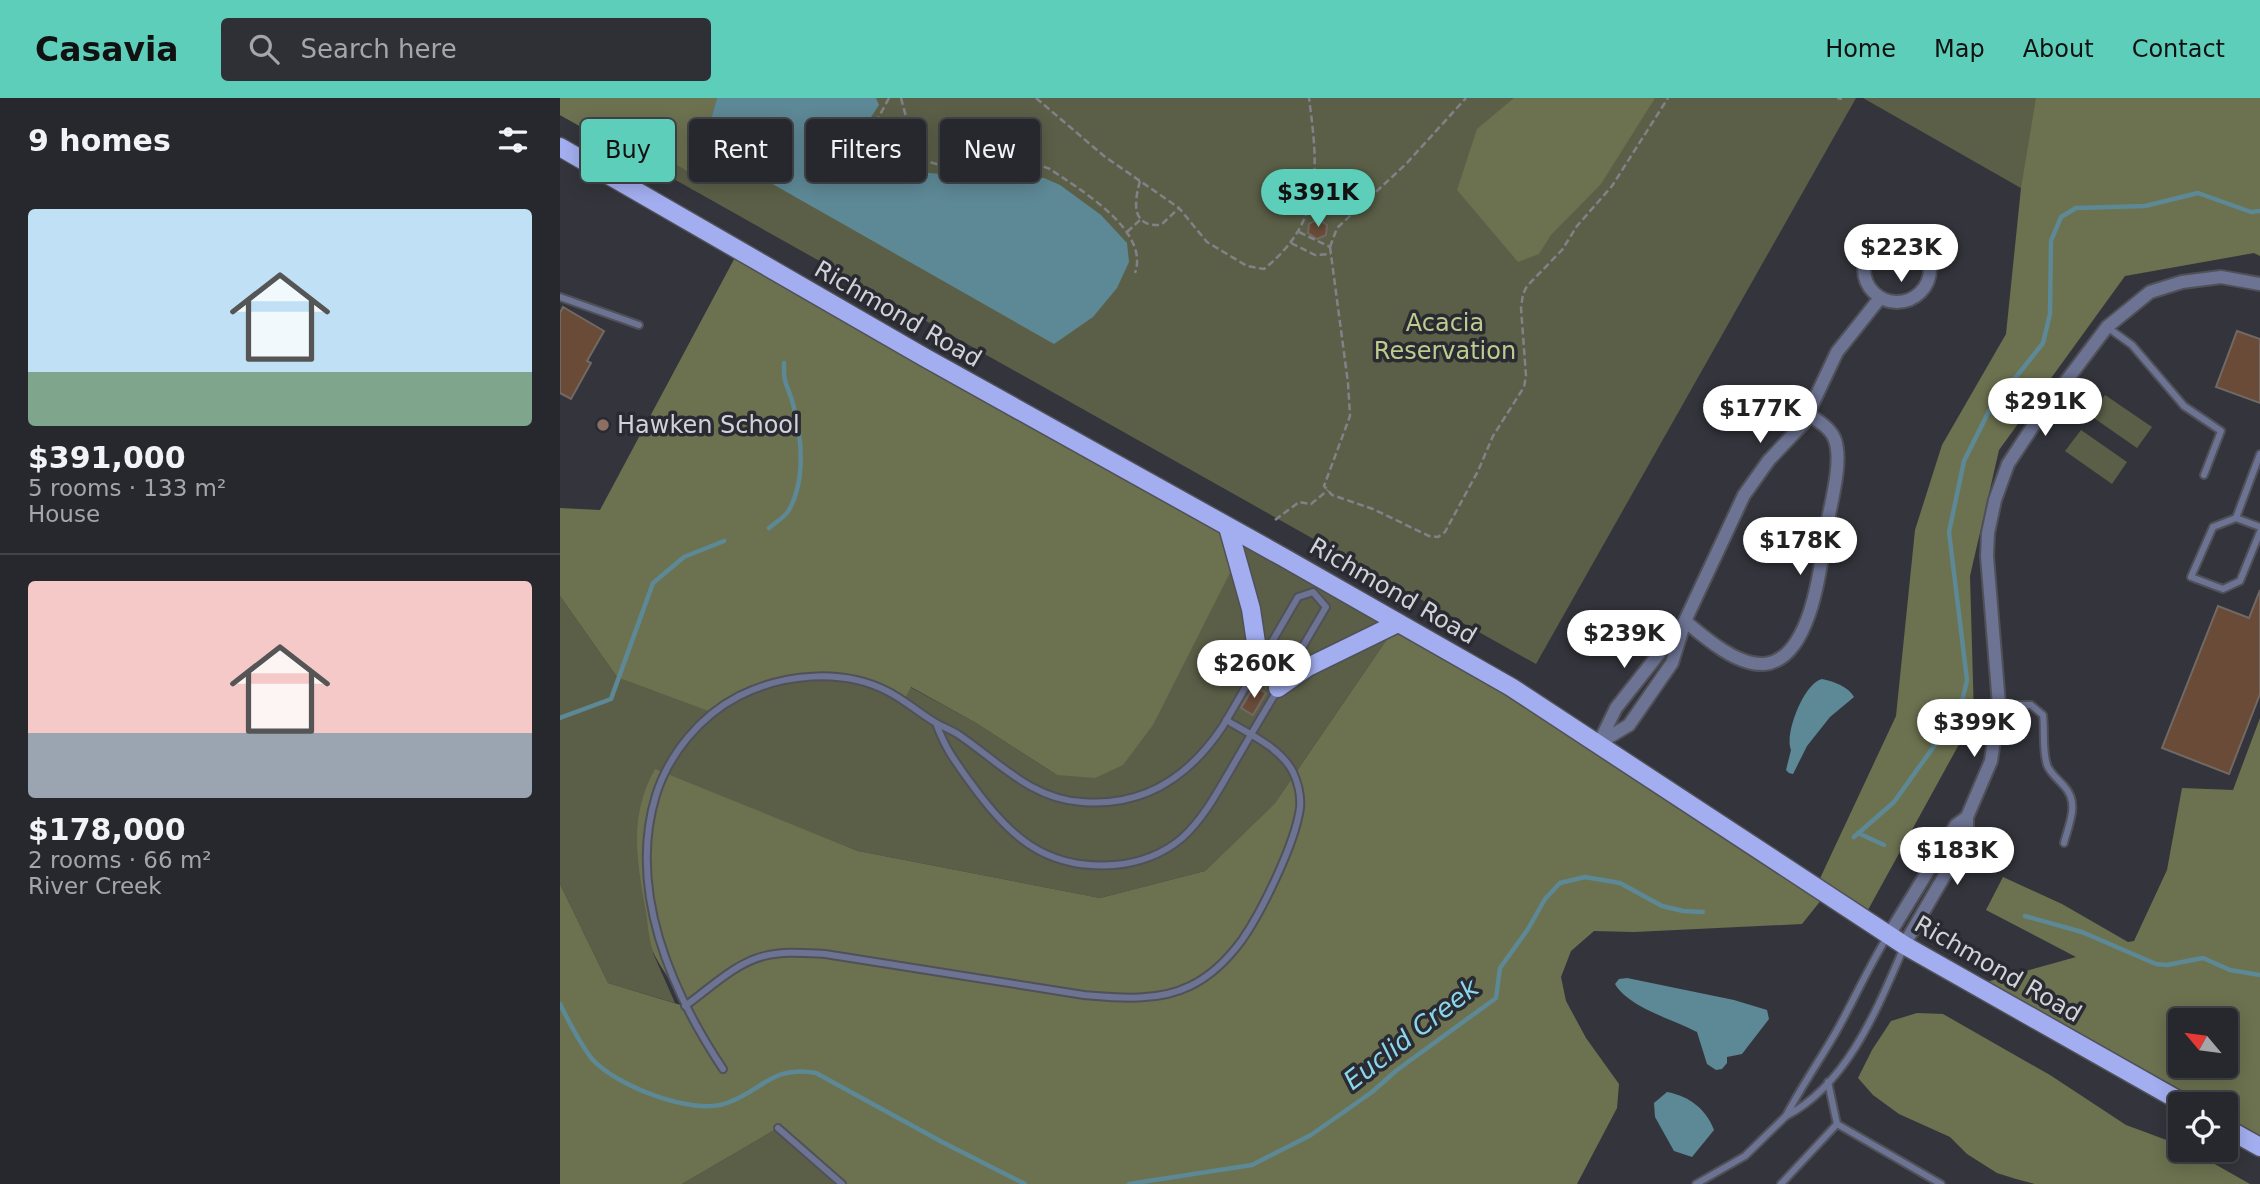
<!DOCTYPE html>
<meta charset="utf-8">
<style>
body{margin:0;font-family:"DejaVu Sans",sans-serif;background:#2f3035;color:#f1f3f6;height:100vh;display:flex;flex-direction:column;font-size:26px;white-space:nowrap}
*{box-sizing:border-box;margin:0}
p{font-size:23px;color:#a4a6aa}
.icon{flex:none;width:38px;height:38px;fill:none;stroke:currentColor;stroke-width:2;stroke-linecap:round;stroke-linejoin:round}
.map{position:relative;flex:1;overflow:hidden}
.panel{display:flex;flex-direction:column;background:#27282d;width:560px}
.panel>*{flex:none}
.top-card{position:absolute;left:21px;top:21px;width:665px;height:63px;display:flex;gap:14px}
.needle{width:46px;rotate:299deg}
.buttons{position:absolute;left:1608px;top:910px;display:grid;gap:14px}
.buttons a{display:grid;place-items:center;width:70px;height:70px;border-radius:7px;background:#27282d;box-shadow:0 4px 18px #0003,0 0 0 2px #434449;font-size:35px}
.price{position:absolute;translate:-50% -60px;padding:0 16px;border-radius:24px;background:#fff;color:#222;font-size:23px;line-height:46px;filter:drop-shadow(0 2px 4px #0008)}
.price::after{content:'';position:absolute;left:50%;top:42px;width:21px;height:16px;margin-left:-10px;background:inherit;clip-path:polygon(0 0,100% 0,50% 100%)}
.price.active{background:#5dceb9;color:#111}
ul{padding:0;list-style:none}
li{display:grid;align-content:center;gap:14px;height:371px;padding:0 28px}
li+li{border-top:2px solid #434449}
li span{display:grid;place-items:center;height:217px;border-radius:7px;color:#555}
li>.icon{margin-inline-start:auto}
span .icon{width:126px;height:126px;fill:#fffc;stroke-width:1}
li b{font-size:30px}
h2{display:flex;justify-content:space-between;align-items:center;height:84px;padding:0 28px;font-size:30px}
.chip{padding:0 24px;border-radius:7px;background:#27282d;box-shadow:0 4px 18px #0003,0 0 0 2px #434449;font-size:24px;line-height:63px}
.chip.active{background:#5dceb9;color:#111}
header{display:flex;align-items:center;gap:42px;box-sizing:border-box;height:98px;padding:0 35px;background:#5dceb9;color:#111}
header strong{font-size:33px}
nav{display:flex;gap:38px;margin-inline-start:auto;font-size:24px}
.search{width:490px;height:63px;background:#2f3035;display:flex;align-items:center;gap:18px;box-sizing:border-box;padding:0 24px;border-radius:7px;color:#a4a6aa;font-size:26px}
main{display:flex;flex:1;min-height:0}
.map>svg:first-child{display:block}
.green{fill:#5b5f47}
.forest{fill:#6c7250;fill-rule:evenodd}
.water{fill:#5d8895}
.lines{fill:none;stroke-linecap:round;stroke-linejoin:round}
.stream{stroke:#5d8895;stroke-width:4.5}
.building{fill:#694b38;stroke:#726964;stroke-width:2}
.lane-casing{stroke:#505158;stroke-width:10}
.street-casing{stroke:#505158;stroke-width:16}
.primary-casing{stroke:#505158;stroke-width:21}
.path{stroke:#818288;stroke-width:2.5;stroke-dasharray:7 3.5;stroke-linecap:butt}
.lane{stroke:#6c7393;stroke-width:6}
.street{stroke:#6c7393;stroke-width:12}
.primary{stroke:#a2aeef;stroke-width:18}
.education-dot{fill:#8d6e63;stroke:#2a2b32;stroke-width:2.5}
.labels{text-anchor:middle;stroke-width:7;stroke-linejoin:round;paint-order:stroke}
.street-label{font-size:24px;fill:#d2d3d8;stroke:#2a2b32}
.park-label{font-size:24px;fill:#bfca8d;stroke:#2a2b32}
.poi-label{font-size:24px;fill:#d2d3d8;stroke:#2a2b32;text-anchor:start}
.water-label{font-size:26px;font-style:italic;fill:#8ad6ec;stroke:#2a2b32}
</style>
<header>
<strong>Casavia</strong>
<div class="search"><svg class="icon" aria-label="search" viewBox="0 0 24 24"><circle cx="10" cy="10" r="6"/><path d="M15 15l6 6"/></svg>Search here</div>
<nav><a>Home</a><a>Map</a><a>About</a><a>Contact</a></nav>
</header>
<main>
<section class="panel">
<h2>9 homes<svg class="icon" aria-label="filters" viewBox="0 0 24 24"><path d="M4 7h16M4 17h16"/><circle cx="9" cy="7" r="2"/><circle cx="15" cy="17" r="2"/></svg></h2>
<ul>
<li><span style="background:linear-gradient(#bfe0f5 75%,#7fa58c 0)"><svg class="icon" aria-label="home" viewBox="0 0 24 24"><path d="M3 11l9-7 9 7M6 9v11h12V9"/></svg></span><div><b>$391,000</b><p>5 rooms · 133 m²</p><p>House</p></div></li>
<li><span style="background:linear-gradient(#f6c9c9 70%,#9aa5b1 0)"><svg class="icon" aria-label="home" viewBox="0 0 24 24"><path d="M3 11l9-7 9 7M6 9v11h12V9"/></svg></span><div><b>$178,000</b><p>2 rooms · 66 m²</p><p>River Creek</p></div></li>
</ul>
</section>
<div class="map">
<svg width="1700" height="1086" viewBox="0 0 1700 1086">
<rect width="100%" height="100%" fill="#34353c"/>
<g class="green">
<polygon points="0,0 1296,0 976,566 0,17"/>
<polygon points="1303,0 1700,0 1580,158"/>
<polygon points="1545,297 1592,329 1577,350 1531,318"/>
<polygon points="1521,332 1567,364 1552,386 1505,353"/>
<polygon points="688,439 838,525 715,705 645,773 540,800 298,753 95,672 93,855 115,905 48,885 0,786 0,498 57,579 209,586 263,578 350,589 416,625 497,677 676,461"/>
<polygon points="218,1030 282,1086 122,1086"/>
</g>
<g class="forest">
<polygon points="0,0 157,0 144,47 129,74 91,52 84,64 0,17"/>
<polygon points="954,0 1095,0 1041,86 991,137 979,156 958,164 897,92 917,31"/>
<path d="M1476 0H1700V158L1694 155 1565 178 1439 352 1410 478 1414 619 1303 821 1266 796 1242 826 1074 834 1034 833 1011 853 1001 879 1006 903 1026 940 1059 986 1057 1010 1017 1086H282L218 1030 122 1086H0V786L48 885 124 908C116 889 103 874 94 856 89 844 88 827 86 814 77 763 68 719 95 671L298 753 540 800 645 773 715 705 838 525 1256 789 1336 618 1355 432 1382 347 1446 236 1461 90Z"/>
<polygon points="179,152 688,439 593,627 563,667 535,680 497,677 416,625 351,589 344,602 298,584 264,578 209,586 154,615 57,579 0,498 0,410 40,412"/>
<path d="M1700 620V1049L1666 1030V1006H1625L1416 887 1516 859 1426 812 1443 779 1502 806 1568 844 1574 843 1607 772 1622 690 1673 692ZM1620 922H1666V968H1620Z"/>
<polygon points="1357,915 1383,916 1490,977 1566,1027 1620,1047 1620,1052 1630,1052 1690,1086 1475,1086 1456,1081 1437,1075 1407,1056 1390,1039 1339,1016 1313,997 1298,980 1312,952 1331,923"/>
</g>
<g class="water">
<polygon points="157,0 316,0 319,7 294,45 297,58 332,72 419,79 484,80 500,87 541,117 567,145 569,164 557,190 533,219 494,246 144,47"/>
<path d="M1262 581C1273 583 1289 589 1294 599L1270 619 1247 648 1233 676 1229 675 1226 672 1231 652C1224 636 1244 585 1262 581Z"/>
<path d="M1067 880 1174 902 1207 912 1209 921 1182 956 1167 959V965L1162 971 1156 972 1147 966 1137 934C1114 922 1068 909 1055 886L1059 881Z"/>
<path d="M1107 994C1129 998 1146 1011 1154 1032L1132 1059 1114 1053 1095 1019 1094 1005Z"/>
</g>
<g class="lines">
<g class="stream">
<path d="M209 430C215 425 225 419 229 412 246 381 242 339 233 306 228 287 223 287 224 265"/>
<polyline points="0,620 51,601 93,485 124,459 164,443"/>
<polyline points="1298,735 1324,747"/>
<polyline points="1294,739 1334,704 1400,612 1407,582 1389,434 1404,363 1429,313 1483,245 1490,216 1491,143 1501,119 1516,110 1585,108 1638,95 1691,114 1700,113"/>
<polyline points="1465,818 1522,834 1596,866 1607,867 1643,860 1670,872 1700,877"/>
<path d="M0 906C8 922 21 948 33 962 57 988 133 1018 167 1005 203 992 212 967 256 975L384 1045 465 1086"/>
<polyline points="569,1086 692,1067 751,1037 812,994 837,972 936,900 940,870 968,831 985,801 1000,785 1025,779 1060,785 1102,808 1123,813 1143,814"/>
</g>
</g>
<g class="building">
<polygon points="758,121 767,127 766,137 757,141 748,135 749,126"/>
<polygon points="3,209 44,233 27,263 31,265 11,301 0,295 0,215"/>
<polygon points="1677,233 1700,241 1700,305 1656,289"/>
<polygon points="1700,492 1700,596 1669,676 1602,650 1658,508 1689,520"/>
<polygon points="694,588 706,595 693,617 681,610"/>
</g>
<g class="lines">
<g class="lane-casing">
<g id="lane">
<polyline points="0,199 79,227"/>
<polyline points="1547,229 1572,247 1624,308 1661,333 1644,377"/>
<polyline points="1676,420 1700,356"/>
<polyline points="1700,429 1676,420 1653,429 1631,479 1663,491 1680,483 1700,434"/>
<path d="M1439 607H1471L1483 617C1485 633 1482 651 1487 667 1490 675 1498 681 1504 688 1520 705 1509 725 1504 745"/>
<path d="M376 625C385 650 394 662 410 684 448 737 484 772 554 767 578 765 603 756 622 740 643 721 657 695 671 671 686 645 701 619 717 593"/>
<path d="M1327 839C1308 870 1294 902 1276 934 1260 962 1241 989 1226 1018 1288 986 1318 909 1344 849"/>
<path d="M125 908C149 891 175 865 204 858 224 853 245 855 265 856L524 897C558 900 598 904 630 888 651 878 668 861 682 842 702 813 735 746 740 710 741 699 738 685 733 674 720 649 689 636 666 622"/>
<path d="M163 971C111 893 67 792 96 697 109 656 140 618 179 598 223 576 281 570 327 593 345 602 359 615 376 625 383 629 392 632 399 637 439 664 471 701 522 704 584 709 630 678 663 628L738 499 753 494 766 509 726 577"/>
<polyline points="1268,984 1277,1026"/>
<polyline points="218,1030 282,1086"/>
<polyline points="1136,1086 1185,1058 1226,1018"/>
<polyline points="1221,1086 1277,1026 1381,1086"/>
</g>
</g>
<g class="street-casing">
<g id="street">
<circle cx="1337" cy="171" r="33"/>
<path d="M1125 523C1144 539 1177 568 1204 566 1251 562 1261 468 1266 432 1270 408 1283 365 1275 342 1271 330 1258 323 1248 316"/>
<polyline points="1039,645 1069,627 1112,565 1125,523 1184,397 1209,362 1243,326 1277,254 1320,200"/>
<polyline points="1039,645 1056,610 1120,529"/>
<polyline points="1329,837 1396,727 1407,719"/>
<polyline points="1344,847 1407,739 1407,719 1431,663 1439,607 1427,458 1428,435 1435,402 1448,366 1479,319 1547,229 1590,194 1622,184 1661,179 1700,186"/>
</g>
</g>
<g class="primary-casing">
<g id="primary">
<polyline points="0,49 364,259 723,459 951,589 1344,847 1625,1006"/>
<polyline points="668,429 691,511 699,565"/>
<polyline points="718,590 748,569 838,525"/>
<polyline points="1666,1030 1700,1049"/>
</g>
</g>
<g class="path">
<path d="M329 0 309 37 307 42 312 47 410 76 482 68 490 71C520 92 590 132 575 175"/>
<polyline points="341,0 349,30 350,59"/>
<path d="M476 0 544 58 619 110 647 144 687 168 704 171C764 123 758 69 749 0"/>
<polyline points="1277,0 1282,1"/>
<path d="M580 83C574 105 571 129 601 127L619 110"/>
<polyline points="567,134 580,122"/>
<polyline points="739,134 770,149"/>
<polyline points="731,145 755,157 771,156"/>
<polyline points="770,149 788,285 790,318 764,388 772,397 813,411 869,438 878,439 885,434 918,373 933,338 964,289 966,278 961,210 963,196 967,188 1002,152 1017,128 1052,88 1108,0"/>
<polyline points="770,149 777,130 846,66 906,0"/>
<polyline points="715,422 739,404 751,406 768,392"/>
</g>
<use href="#lane" class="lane"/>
<use href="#street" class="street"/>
<use href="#primary" class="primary"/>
</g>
<circle class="education-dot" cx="43" cy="327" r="7"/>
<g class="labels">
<g class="street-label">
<text transform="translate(338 216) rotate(30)" y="8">Richmond Road</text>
<text transform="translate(833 493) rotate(30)" y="8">Richmond Road</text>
<text transform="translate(1438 871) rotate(30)" y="8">Richmond Road</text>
</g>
<g class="park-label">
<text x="885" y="233">Acacia<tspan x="885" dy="28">Reservation</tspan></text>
</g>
<g class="poi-label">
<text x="57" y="335">Hawken School</text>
</g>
<g class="water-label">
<text transform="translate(851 936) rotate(-38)" y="9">Euclid Creek</text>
</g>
</g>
</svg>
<div class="buttons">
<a><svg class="needle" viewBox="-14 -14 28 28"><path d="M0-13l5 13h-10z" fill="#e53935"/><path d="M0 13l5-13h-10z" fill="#a4a6aa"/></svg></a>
<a><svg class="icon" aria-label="locate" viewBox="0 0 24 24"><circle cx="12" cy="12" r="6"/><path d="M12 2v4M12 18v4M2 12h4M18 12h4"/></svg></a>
</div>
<b class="price active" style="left:758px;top:131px">$391K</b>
<b class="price" style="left:1341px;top:186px">$223K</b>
<b class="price" style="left:1485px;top:340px">$291K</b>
<b class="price" style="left:1200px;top:347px">$177K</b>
<b class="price" style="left:1240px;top:479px">$178K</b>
<b class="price" style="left:1064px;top:572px">$239K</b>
<b class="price" style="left:694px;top:602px">$260K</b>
<b class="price" style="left:1414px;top:661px">$399K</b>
<b class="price" style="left:1397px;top:789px">$183K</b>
<div class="top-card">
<a class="chip active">Buy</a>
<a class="chip">Rent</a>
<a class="chip">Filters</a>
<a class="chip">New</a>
</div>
</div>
</main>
